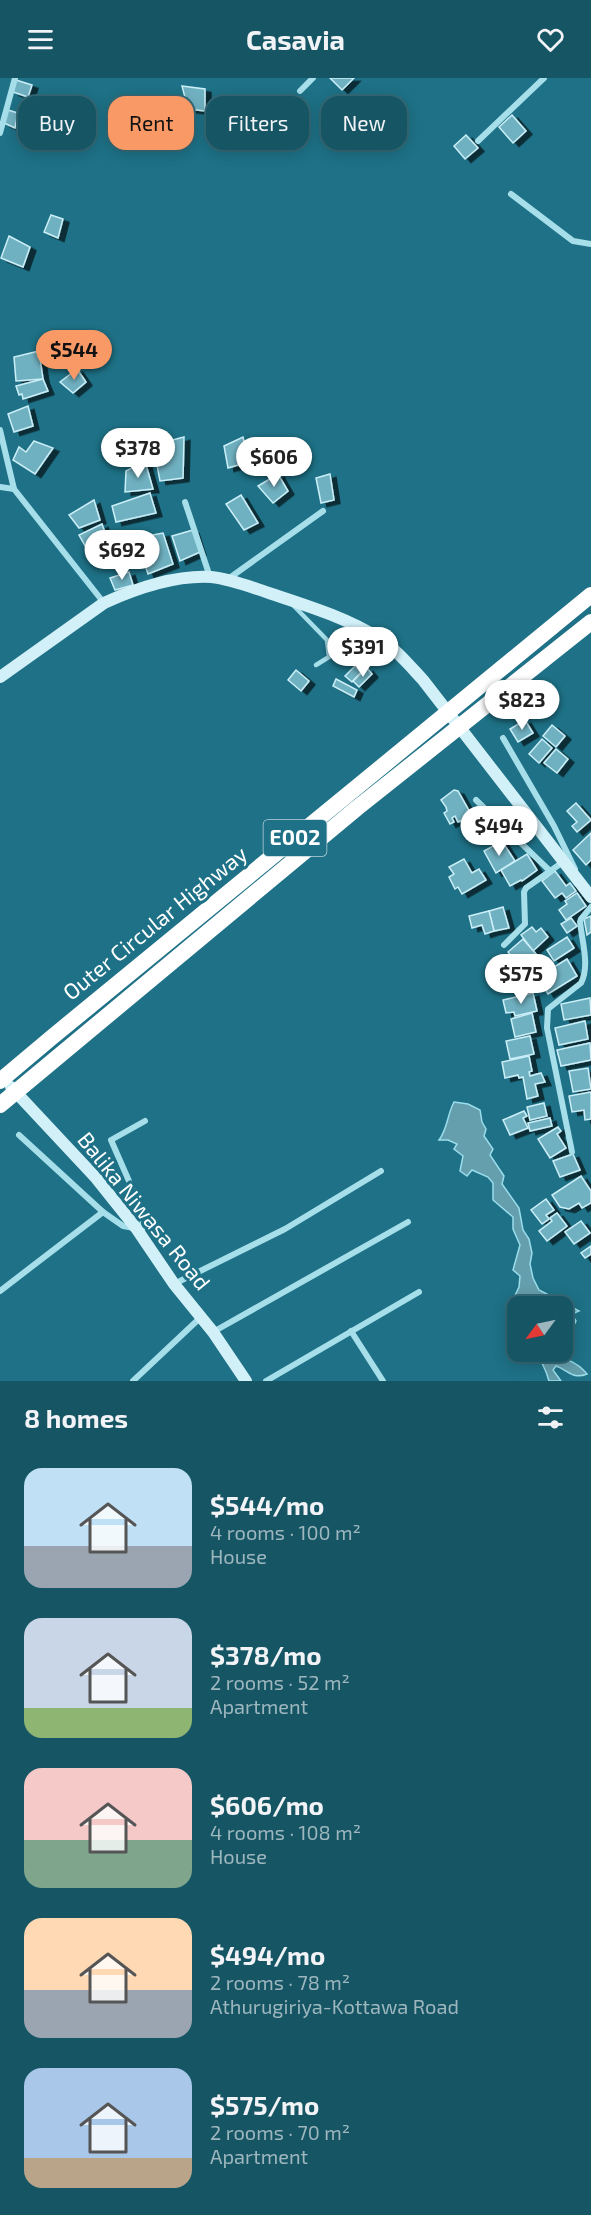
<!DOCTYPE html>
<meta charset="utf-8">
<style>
body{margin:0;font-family:"Exo 2",sans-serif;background:#235e6d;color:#f1f3f6;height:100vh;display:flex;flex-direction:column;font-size:22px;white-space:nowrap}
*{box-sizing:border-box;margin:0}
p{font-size:20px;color:#9eb7bf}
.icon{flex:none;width:33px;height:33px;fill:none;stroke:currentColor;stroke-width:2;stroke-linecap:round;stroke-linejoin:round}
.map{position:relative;height:1303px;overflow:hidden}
.drawer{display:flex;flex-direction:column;background:#165564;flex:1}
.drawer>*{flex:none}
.top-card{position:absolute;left:18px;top:18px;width:555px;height:54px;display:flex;gap:12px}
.needle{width:39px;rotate:237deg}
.buttons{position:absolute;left:507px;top:1218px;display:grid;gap:12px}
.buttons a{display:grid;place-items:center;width:66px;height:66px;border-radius:12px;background:#165564;box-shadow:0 3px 15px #0003,0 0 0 2px #356b78;font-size:30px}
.price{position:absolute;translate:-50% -51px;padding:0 14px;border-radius:21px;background:#fff;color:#222;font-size:20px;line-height:39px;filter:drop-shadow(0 2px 3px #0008)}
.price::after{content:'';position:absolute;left:50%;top:36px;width:18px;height:14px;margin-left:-9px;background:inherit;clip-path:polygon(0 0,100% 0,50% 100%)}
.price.current{background:#f99a66;color:#111}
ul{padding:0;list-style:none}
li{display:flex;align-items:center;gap:18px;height:150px;padding:0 24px}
li span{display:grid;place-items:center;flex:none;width:168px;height:120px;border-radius:18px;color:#555}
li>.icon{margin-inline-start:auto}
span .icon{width:72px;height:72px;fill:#fffc;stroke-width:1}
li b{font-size:26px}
h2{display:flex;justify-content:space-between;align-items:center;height:72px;padding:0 24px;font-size:26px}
.tag{padding:0 21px;border-radius:18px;background:#165564;box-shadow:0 3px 15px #0003,0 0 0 2px #356b78;font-size:21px;line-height:54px}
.tag.current{background:#f99a66;color:#111}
header{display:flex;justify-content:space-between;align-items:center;height:78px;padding:0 24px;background:#165564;font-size:27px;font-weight:700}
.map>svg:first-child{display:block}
.water{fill:#659eac;stroke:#9addec;stroke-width:1.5}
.building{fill:#70b1c1;stroke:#cbeff8;stroke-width:1.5;filter:url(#shadow)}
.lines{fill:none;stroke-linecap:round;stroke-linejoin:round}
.lane{stroke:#a6deea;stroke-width:4.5}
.street{stroke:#a6deea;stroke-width:6}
.secondary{stroke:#d2f0f8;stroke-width:12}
.highway{stroke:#fff;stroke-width:16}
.labels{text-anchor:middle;stroke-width:6;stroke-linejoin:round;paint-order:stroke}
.shield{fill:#1e7186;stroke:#bcd4db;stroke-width:1.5}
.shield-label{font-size:21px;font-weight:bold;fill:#fff}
.street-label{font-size:22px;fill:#fff;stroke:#1e7186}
</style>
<header><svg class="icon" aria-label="menu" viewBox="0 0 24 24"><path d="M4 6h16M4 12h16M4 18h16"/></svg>Casavia<svg class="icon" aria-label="heart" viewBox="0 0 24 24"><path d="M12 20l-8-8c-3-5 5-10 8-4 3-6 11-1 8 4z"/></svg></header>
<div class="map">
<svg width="591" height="1303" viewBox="0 0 591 1303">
<defs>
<filter id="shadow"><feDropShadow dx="6" dy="3.5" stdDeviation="0" flood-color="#0009"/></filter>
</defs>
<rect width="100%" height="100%" fill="#1e7186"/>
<g class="water">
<path d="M454 1024 468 1026 480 1032 482 1044 486 1051 484 1058 493 1071 490 1077 504 1098 502 1106 519 1130 523 1152 529 1161 532 1175 530 1186 533 1200 539 1212 579 1233 572 1236 576 1243 575 1245 563 1235 562 1228H554L551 1226 545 1228H518L517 1243 514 1245 512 1224 519 1209 520 1198 513 1192 520 1167 513 1151V1139L493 1122V1105L488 1099 472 1092 467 1098 460 1093 463 1078 454 1071 457 1066 448 1062H439C448 1050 447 1037 454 1024Z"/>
<path d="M533 1274H545L548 1282C562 1276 578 1285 587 1296 573 1302 568 1292 556 1288L553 1292 561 1303H549C547 1295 540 1278 533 1274Z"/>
</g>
<g class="building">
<polygon points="330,0 354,0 342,12"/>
<polygon points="16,2 32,7 28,19 13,14"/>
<polygon points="182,8 205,11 205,33 188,31"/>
<polygon points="8,32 18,35 15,50 4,45"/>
<polygon points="512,37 526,53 513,65 499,49"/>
<polygon points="466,57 478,70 465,81 454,68"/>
<polygon points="51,137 63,141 58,160 44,154"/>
<polygon points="9,158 30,169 23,189 1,180"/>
<polygon points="39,273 43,301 16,303 14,279"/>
<polygon points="77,291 86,304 73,315 60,304"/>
<polygon points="43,301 48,313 23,321 22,316 19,317 16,308"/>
<polygon points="28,328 33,348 14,354 8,336"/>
<polygon points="184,359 183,400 160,403 153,367"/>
<polygon points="243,359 249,384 228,390 224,368"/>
<polygon points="34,363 53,370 35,396 13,382 19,369 26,374"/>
<polygon points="145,383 153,411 125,414 126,393"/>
<polygon points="278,396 288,413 273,425 258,408"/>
<polygon points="330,396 334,422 321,425 316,400"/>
<polygon points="150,415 156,435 116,444 112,428"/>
<polygon points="241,417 258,445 244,452 226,426"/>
<polygon points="94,422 100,442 79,450 69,437"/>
<polygon points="102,446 107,460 88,473 79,457"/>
<polygon points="193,452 200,474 180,483 172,458"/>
<polygon points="163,455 173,486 148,496 136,460"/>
<polygon points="135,468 139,480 125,485 120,471"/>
<polygon points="129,494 133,507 115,512 110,500"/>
<polygon points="355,588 361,594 352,604 345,598"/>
<polygon points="367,590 372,596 359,609 353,603"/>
<polygon points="296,592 309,603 301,613 288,602"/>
<polygon points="336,601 357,612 354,619 333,608"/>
<polygon points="525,642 533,655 518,664 510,651"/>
<polygon points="552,647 565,658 556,669 543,658"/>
<polygon points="542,661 552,670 539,685 529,676"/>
<polygon points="556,671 568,681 557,695 544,685"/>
<polygon points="454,712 458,713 472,738 458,744 455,738 452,740 454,744 450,746 444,735 447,733 446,729 441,722"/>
<polygon points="576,725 591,742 577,754 572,748 577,744 567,733"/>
<polygon points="483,731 490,743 476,751 469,739"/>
<polygon points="591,755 591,782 586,787 573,772"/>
<polygon points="502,763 515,783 496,795 484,773"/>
<polygon points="527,776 537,792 522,803 521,802 510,808 501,792"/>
<polygon points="464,781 472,795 479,791 486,802 462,816 458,809 455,811 449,799 454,796 449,789"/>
<polygon points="555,793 566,808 570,805 576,813 566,820 562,815 555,820 542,803"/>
<polygon points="577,815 586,828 566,842 559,832 567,826 565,823"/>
<polygon points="503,829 509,850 494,853 489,833"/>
<polygon points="489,833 494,853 485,856 482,847 472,850 469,838"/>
<polygon points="591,838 591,854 587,857 584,841"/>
<polygon points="571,840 577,848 567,855 561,846"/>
<polygon points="532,849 536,854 541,850 548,859 533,873 521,857"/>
<polygon points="567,859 574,870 554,883 547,872"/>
<polygon points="523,861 536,876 521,890 508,874"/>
<polygon points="540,878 545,885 534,892 530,885"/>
<polygon points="567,881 577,898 548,916 538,899"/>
<polygon points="533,915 537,933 515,938 514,934 506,935 503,922"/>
<polygon points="590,920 591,937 564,942 561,926"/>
<polygon points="532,935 536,954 515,959 511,941"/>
<polygon points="585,943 588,961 559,967 555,950"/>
<polygon points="530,958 534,976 510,981 506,963"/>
<polygon points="590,965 591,982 561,988 557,972"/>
<polygon points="529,978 532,993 529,994 530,998 541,995 545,1004 535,1006 538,1018 527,1021 523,999 519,1000 518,997 505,1000 502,984"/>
<polygon points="588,990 591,1011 573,1014 569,993"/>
<polygon points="591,1014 591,1041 585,1042 584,1032 572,1034 569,1018"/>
<polygon points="544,1025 547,1038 530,1042 527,1029"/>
<polygon points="524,1033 527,1038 523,1040 528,1050 510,1057 503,1042"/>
<polygon points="550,1040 552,1048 530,1053 528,1045"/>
<polygon points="558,1049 561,1053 557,1056 566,1070 550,1080 538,1061"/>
<polygon points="573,1076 580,1092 560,1099 553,1083"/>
<polygon points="581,1098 591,1113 591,1125 582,1130 579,1125 569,1131 560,1129 552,1117"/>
<polygon points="546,1121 554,1132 546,1137 549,1141 542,1146 531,1132"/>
<polygon points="557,1135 567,1148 547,1163 539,1153 552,1143 550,1140"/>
<polygon points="581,1143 590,1155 574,1166 565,1154"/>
<polygon points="591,1168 591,1176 585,1180 581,1175"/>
</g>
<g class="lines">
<polyline class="lane" points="293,527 327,562 329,579 316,587"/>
<g class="street">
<polyline points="300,13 313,0"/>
<polyline points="0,55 15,0"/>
<polyline points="478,63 544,0"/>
<polyline points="511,116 573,163 591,166"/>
<polyline points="0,352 14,411 104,525"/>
<polyline points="0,409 14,411"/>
<polyline points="185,424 210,499"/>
<polyline points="228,501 323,433"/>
<polyline points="503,660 554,748 575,791"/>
<polyline points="476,722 550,793"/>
<polyline points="504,867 525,846 524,814 526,810 563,784"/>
<polyline points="19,1057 103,1134 123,1148 134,1150"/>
<path d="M572 1074 547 950 548 931 581 905C590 888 582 863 580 844L581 841 591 829"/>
<polyline points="142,1154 143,1135 111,1062 145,1043"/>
<polyline points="174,1206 285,1151 381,1093"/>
<polyline points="0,1213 103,1134"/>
<polyline points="351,1253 383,1303"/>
<polyline points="213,1254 408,1144"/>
<polyline points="133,1303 201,1239"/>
<polyline points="266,1303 419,1214"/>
</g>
<g class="secondary">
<path d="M0 599 104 525C137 510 175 497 211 499 231 501 251 509 269 515 305 527 348 540 380 561 396 571 409 587 423 602L591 819"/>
<polyline points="11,1009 96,1100 136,1150 174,1206 213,1254 246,1303"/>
</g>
<g class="highway">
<polyline points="0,1003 51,960 591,517"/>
<polyline points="0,1027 357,730 591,544"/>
</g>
</g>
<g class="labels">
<rect class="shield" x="263.5" y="742" width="63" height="36" rx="4.5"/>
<g class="shield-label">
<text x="295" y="767">E002</text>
</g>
<g class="street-label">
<text transform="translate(155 845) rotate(-39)" y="8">Outer Circular Highway</text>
<text transform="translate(144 1133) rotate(51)" y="8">Balika Niwasa Road</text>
</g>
</g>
</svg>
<div class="buttons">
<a><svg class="needle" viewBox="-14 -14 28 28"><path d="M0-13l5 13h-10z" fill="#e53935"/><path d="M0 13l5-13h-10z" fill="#9eb7bf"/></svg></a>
</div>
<b class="price current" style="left:74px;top:303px">$544</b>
<b class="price" style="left:138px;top:401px">$378</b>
<b class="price" style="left:274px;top:410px">$606</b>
<b class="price" style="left:122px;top:503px">$692</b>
<b class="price" style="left:363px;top:600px">$391</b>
<b class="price" style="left:522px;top:653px">$823</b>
<b class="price" style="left:499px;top:779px">$494</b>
<b class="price" style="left:521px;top:927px">$575</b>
<div class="top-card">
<a class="tag">Buy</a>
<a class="tag current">Rent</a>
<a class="tag">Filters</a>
<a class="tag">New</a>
</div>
</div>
<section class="drawer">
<h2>8 homes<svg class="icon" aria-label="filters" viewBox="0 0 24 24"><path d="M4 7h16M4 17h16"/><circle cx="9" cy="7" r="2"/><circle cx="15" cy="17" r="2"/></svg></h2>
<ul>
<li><span style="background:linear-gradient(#bfe0f5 65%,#9aa5b1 0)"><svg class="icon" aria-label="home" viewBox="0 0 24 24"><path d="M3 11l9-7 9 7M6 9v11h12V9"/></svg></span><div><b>$544/mo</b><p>4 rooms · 100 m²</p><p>House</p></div></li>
<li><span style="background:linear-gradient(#c9d6e8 75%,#8fb573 0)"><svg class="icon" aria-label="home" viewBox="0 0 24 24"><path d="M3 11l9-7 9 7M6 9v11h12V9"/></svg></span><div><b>$378/mo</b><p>2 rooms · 52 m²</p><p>Apartment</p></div></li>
<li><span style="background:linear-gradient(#f6c9c9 60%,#7fa58c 0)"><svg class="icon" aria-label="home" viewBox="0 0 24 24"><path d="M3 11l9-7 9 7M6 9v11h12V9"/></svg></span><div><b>$606/mo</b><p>4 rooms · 108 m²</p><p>House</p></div></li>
<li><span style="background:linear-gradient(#ffd9b3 60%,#9aa5b1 0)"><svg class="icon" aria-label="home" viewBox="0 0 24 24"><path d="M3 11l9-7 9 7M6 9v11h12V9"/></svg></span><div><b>$494/mo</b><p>2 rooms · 78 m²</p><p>Athurugiriya-Kottawa Road</p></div></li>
<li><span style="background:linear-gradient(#a9c7e8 75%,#b9a48a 0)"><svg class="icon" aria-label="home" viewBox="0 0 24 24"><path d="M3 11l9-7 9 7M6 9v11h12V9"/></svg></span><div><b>$575/mo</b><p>2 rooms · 70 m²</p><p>Apartment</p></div></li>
</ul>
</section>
